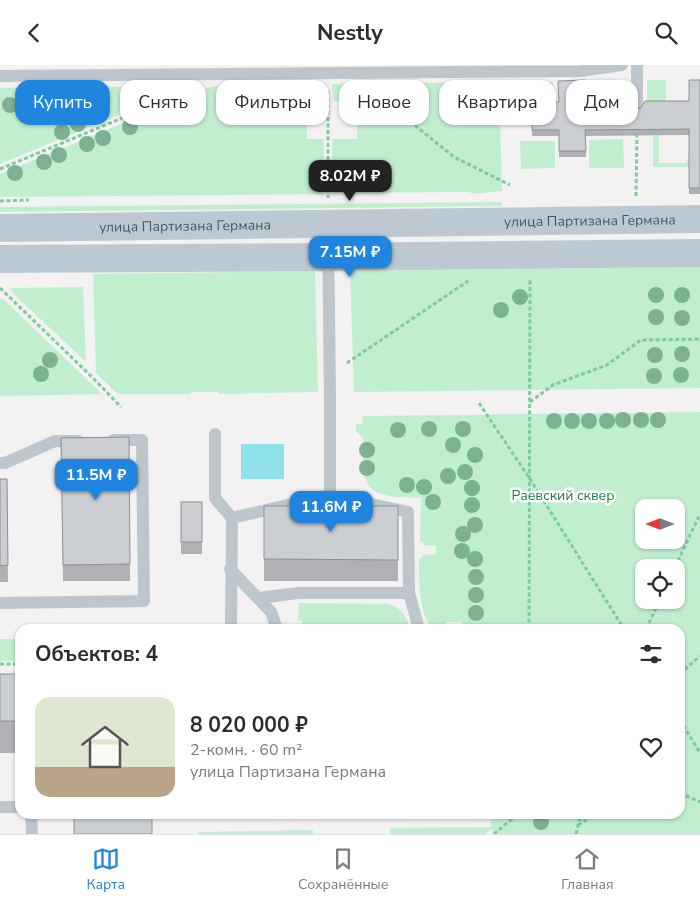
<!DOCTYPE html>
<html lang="ru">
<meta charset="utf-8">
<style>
body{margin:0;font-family:"Nunito Sans",sans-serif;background:#f7f7f7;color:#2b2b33;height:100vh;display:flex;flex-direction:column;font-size:19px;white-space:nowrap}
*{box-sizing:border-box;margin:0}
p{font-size:16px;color:#7c7c81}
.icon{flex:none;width:28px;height:28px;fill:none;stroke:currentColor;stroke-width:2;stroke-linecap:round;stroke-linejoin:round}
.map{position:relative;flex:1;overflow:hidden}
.drawer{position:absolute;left:15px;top:559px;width:670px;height:195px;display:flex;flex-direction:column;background:#fff;border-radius:15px;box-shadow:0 1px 4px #0004}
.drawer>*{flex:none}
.banner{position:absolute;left:15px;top:15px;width:670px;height:45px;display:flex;gap:10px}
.needle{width:32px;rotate:270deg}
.controls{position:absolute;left:635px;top:434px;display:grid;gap:10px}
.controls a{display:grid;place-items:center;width:50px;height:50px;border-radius:10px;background:#fff;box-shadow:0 1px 4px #0004;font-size:25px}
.price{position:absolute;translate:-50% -42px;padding:0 11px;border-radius:10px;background:#1f85df;color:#fff;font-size:16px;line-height:32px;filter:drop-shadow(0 1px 2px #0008)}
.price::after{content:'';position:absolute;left:50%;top:30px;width:15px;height:11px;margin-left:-8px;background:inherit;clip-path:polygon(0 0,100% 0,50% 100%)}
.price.active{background:#222;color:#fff}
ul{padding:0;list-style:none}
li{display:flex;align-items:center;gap:15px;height:125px;padding:0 20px}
li span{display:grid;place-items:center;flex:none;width:140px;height:100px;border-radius:15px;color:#555}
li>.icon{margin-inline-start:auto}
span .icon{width:60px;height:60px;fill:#fffc;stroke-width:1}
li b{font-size:21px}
h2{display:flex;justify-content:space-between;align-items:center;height:60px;padding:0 20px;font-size:21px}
.pill{padding:0 18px;border-radius:15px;background:#fff;box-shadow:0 1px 4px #0004;font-size:18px;line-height:45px}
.pill.active{background:#1f85df;color:#fff}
header{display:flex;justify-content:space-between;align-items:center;height:65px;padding:0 20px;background:#fff;font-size:22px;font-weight:700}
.menu{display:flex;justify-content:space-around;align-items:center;height:70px;border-top:1px solid #e1e1e2;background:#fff;font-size:14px;color:#7c7c81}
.menu a{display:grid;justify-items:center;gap:2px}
.menu .active{color:#1f85df}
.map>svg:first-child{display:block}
.green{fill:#c1eecf;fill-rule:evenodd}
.water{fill:#90e0ea}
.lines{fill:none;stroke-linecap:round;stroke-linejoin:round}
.path{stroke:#7acc9c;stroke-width:3;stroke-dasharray:4 2.5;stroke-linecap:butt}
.lane{stroke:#bdc6cd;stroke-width:12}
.secondary{stroke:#bdc9d2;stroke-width:28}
.tree{fill:#7cb291}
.wall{fill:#afb1b5}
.building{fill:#cbced3;stroke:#8e9094}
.labels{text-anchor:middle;stroke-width:5;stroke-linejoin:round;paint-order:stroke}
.street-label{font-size:14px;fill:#49565e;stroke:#fff}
.park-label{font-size:14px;fill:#1a7f43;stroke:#fff}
</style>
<header><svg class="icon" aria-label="back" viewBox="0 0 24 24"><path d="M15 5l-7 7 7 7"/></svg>Nestly<svg class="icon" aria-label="search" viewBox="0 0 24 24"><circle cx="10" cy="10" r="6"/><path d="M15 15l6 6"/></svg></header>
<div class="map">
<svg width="700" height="769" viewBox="0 0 700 769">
<rect width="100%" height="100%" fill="#f3f1f1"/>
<g class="green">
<polygon points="614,15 615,19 619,19 618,15 627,15 627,37 589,38 588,16"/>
<rect x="647" y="15" width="19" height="22"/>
<path d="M499 17 502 126C488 126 481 131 468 127L332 128V74H357V36H333L332 19Z"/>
<polygon points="520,17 553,17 553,38 521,38"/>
<polygon points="324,19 324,36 307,37 307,74 324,74 324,129 0,132 0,109 213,21"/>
<polygon points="188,21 0,99 0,23"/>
<polygon points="653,70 659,70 659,98 687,98 688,91 691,91 692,102 653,102"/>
<polygon points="623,74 624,103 589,103 589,75"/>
<polygon points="520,76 555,76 555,103 521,104"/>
<polygon points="502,137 502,141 0,147 0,142"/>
<polygon points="700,202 700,323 354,327 350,206"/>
<polygon points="315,206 318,327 219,329 218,327 191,327 191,329 118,329 96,308 93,209"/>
<polygon points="83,222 86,297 15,230 10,223"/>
<polygon points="0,234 3,234 102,329 0,331"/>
<path d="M700 347V769H494L492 764 485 769H390V763L491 762V749H680V564H470V561H465L460 556 457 557H446L444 564C440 564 436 565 433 562 418 552 419 509 419 493H423L422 490 436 489V481L424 480 423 477H420L421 433C409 432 396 433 385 430 358 426 363 393 363 373L356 366V359H363L362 351ZM676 442V475H644V442ZM644 502H676V535H644Z"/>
<path d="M299 538 387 539C400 541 407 551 410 564H298V561L302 560V556L298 555Z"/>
<rect x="0" y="574" width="20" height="22"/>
<polygon points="313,765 313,769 198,769 198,767"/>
</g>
<rect class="water" x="241" y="379" width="43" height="35"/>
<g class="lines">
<g class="path">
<polyline points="377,25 397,46 454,92 510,120"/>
<polyline points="328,26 328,133"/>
<polyline points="0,104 182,28"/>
<polyline points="636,131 637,70"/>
<polyline points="0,136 29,135"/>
<polyline points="0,223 91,311 121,342"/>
<polyline points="347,298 468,216"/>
<polyline points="530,337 553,320 607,300 641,275 700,274"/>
<polyline points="479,338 530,414 624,564"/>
<polyline points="675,502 700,449"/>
<polyline points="529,564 530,214"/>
<polyline points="646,564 660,535"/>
<polyline points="0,599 20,599"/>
<polyline points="680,609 700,591"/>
<polyline points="680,655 700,688"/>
<polyline points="680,728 700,737"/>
<polyline points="578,760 596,749"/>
<polyline points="494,769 518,749"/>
<polyline points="576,769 581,749"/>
</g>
<g class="lane">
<polyline points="637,0 637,42"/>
<polyline points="0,11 580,6 622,0"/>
<polyline points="215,369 215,433 232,453"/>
<polyline points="0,398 5,398 55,376 78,376"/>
<polyline points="330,430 408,447 409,528 419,564"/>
<polyline points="230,504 271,547 277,564"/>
<polyline points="259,533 298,528 409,528"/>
<polyline points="0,538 144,536 142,375 113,375"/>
<polyline points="231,564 232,453 330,430 330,339 328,158"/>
<polyline points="0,742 20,742"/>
<polyline points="31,749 32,769"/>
</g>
<g class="secondary">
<path id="s1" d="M0 163 700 154"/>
<polyline points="0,194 329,192 700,188"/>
</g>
</g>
<g class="tree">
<circle cx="141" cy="35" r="8"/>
<circle cx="10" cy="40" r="8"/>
<circle cx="86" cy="41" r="8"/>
<circle cx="46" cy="42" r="8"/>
<circle cx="78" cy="59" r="8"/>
<circle cx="130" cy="62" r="8"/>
<circle cx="62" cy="67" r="8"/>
<circle cx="103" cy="73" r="8"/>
<circle cx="87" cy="79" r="8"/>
<circle cx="59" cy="90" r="8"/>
<circle cx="44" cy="97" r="8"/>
<circle cx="15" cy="108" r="8"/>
<circle cx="656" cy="230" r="8"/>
<circle cx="682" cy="230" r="8"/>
<circle cx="520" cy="232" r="8"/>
<circle cx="501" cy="245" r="8"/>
<circle cx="656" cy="252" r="8"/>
<circle cx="682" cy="253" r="8"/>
<circle cx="682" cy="289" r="8"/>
<circle cx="655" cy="290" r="8"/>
<circle cx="50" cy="295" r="8"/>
<circle cx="41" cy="309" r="8"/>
<circle cx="681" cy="310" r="8"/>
<circle cx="654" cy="311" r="8"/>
<circle cx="623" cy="355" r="8"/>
<circle cx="641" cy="355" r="8"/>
<circle cx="658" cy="355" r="8"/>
<circle cx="554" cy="356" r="8"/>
<circle cx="572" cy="356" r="8"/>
<circle cx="589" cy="356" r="8"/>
<circle cx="607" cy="356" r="8"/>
<circle cx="429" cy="364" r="8"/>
<circle cx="463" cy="364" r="8"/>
<circle cx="398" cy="365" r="8"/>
<circle cx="453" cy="380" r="8"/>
<circle cx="367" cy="385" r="8"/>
<circle cx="475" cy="390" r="8"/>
<circle cx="367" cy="403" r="8"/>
<circle cx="465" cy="407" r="8"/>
<circle cx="448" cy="411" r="8"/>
<circle cx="407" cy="420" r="8"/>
<circle cx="424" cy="422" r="8"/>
<circle cx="472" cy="423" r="8"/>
<circle cx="433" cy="437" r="8"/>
<circle cx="472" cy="440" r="8"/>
<circle cx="475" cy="460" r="8"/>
<circle cx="463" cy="469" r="8"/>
<circle cx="462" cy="486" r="8"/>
<circle cx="475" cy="494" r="8"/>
<circle cx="476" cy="512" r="8"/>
<circle cx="476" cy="530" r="8"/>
<circle cx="476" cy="548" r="8"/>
<circle cx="541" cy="757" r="8"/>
</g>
<g class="wall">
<polygon points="700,15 700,129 689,129 689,70 586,71 586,92 559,92 559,71 532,71 532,44 559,37 585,37 630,41 637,44 689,36"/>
<polygon points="129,372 130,516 63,516 61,373"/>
<polygon points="0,414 7,414 8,517 0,517"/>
<rect x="181" y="437" width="21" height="52"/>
<rect x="264" y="441" width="134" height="75"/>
<rect x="0" y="609" width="20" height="79"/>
</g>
<g class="building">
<polygon points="585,15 585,37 629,36 630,41 637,44 641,43 645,36 689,36 689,15 700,15 700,123 689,123 689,64 585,65 586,86 559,86 559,65 532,65 532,38 559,37 558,16"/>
<polygon points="129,372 130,499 63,500 61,373"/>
<polygon points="0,414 7,414 8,500 0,501"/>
<rect x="181" y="437" width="21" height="40"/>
<polygon points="264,441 398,441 398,495 264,494"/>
<rect x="0" y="609" width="20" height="47"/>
<polygon points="74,749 124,749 124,751 152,751 152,769 74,769"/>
</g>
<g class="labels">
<g class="street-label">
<text dy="5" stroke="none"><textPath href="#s1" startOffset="590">улица Партизана Германа</textPath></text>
<text dy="5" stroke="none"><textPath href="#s1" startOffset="185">улица Партизана Германа</textPath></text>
</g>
<g class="park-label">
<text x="563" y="435">Раевский сквер</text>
</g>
</g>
</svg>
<div class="controls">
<a><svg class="needle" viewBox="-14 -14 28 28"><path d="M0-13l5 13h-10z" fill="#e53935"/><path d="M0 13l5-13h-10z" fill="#7c7c81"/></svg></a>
<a><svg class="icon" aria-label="locate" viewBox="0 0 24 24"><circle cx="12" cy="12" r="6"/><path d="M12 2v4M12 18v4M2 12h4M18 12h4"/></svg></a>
</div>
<b class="price active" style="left:350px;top:137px">8.02M ₽</b>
<b class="price" style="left:350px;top:213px">7.15M ₽</b>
<b class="price" style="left:96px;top:436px">11.5M ₽</b>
<b class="price" style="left:331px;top:468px">11.6M ₽</b>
<div class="banner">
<a class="pill active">Купить</a>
<a class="pill">Снять</a>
<a class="pill">Фильтры</a>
<a class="pill">Новое</a>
<a class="pill">Квартира</a>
<a class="pill">Дом</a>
</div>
<section class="drawer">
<h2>Объектов: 4<svg class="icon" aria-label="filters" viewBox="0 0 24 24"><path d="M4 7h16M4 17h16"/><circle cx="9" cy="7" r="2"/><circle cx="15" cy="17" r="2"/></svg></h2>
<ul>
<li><span style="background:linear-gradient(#dfe7d0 70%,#b9a48a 0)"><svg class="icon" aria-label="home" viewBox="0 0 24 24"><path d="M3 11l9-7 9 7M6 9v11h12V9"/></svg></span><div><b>8 020 000 ₽</b><p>2-комн. · 60 m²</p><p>улица Партизана Германа</p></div><svg class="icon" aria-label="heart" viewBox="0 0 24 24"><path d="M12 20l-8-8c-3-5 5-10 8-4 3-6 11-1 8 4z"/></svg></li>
</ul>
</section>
</div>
<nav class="menu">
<a class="active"><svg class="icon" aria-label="map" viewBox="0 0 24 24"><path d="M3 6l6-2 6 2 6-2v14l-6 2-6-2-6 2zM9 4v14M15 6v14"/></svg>Карта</a>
<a><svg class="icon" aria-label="saved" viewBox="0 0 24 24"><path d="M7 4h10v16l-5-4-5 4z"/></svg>Сохранённые</a>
<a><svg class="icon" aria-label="home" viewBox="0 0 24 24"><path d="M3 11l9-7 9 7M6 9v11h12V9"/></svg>Главная</a>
</nav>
